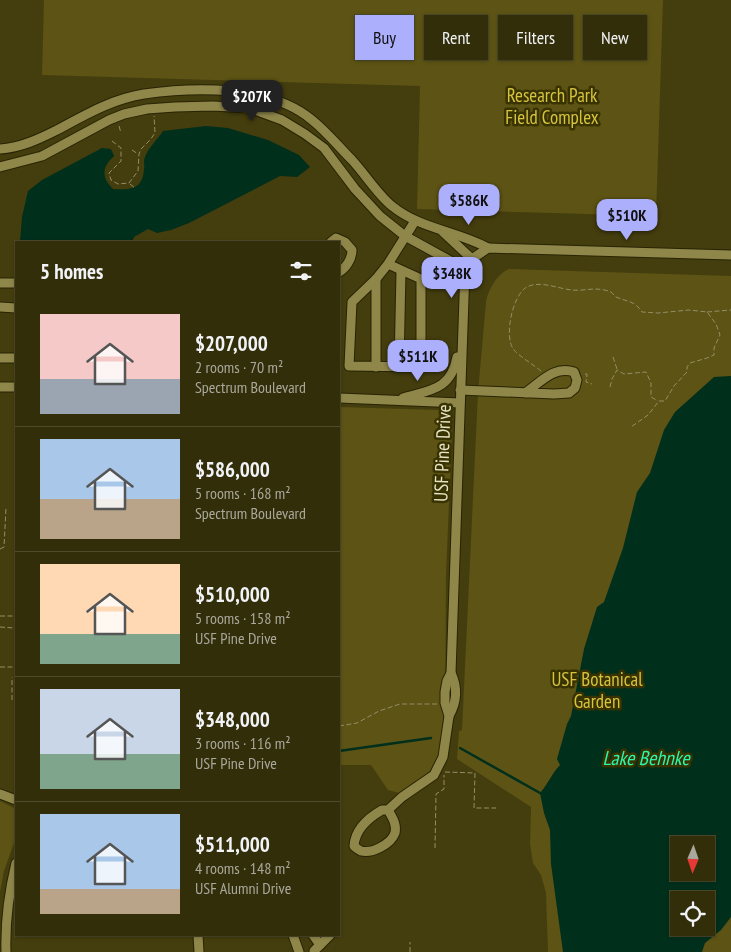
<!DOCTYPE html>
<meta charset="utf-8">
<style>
body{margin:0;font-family:"PT Sans Narrow",sans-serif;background:#3e3a18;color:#f1f3f6;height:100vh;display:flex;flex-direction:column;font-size:19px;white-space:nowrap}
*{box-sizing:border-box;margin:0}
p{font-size:16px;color:#a9a89c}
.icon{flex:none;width:28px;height:28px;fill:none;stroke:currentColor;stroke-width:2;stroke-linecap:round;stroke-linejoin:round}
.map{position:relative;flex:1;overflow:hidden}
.panel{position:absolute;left:15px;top:241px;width:325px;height:695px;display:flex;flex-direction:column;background:#332e0a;border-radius:0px;box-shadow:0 1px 4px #0004,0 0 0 1px #4e4a2b}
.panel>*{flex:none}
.banner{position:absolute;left:355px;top:15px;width:300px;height:45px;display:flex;gap:10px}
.needle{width:32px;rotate:182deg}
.tools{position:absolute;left:670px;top:836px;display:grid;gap:10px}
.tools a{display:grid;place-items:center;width:45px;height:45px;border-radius:0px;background:#332e0a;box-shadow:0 1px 4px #0004,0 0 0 1px #4e4a2b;font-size:25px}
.price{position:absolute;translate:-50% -42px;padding:0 11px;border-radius:10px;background:#acaffb;color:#111;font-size:16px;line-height:32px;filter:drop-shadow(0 1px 2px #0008)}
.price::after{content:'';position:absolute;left:50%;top:30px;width:15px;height:11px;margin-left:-8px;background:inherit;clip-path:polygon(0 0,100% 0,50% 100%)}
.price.selected{background:#222;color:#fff}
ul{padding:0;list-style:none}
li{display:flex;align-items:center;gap:15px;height:125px;padding:0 25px}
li+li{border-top:1px solid #4e4a2b}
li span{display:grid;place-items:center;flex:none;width:140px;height:100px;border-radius:0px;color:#555}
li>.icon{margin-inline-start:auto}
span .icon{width:60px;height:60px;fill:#fffc;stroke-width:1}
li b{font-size:21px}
h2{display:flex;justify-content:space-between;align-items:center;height:60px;padding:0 25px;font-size:21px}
.pill{padding:0 18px;border-radius:0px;background:#332e0a;box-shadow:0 1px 4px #0004,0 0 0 1px #4e4a2b;font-size:18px;line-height:45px}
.pill.selected{background:#acaffb;color:#111}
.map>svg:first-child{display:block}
.green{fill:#5c5314;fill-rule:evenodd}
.water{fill:#002f1c;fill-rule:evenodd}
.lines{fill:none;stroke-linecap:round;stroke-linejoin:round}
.stream{stroke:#002f1c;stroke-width:2.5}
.minor-casing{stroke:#282404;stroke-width:11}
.path{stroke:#938e67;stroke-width:1;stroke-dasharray:5 2.5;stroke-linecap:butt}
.minor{stroke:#8f864a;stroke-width:9}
.labels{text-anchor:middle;stroke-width:5;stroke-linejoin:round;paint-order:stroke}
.park-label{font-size:19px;fill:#d6c440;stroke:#393301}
.street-label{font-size:19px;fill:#e7e4c5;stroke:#393301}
.water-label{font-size:20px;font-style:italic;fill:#28f8ad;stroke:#393301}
</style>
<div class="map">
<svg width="731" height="952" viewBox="0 0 731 952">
<rect width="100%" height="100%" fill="#443d0e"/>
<g class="green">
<polygon points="44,0 663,0 656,216 417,209 420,86 42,75"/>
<path d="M509 269 731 276V952H548L546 893 541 875 533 863 530 844 531 807 457 759 459 731 462 730 478 392 486 302C488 290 497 274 509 269ZM679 845H706V872H679ZM679 900H706V928H679Z"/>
<path d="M339 407 440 410C448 415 451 420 452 429L446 575 445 737C436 771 428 775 399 793L388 790 371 765H339Z"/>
<polygon points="0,801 16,809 16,837 4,871 0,892"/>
</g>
<g class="water">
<path d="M206 126 228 128 268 140 299 155 310 167 297 177 280 176 189 223 171 230 157 233 148 229 134 237 132 242H20L22 217 28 191 42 180 102 148 111 149 114 156C102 167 101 177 113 189 129 190 143 190 144 169 145 166 143 161 145 157 148 148 158 139 163 131Z"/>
<path d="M731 376V917L721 930 705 943 702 952H563L551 864 550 830 544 813 540 793C548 784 552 773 560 765L557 759 567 724 571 716 584 649 597 607 604 602 623 548 637 492 650 473 664 430 675 412 714 377ZM679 845H706V872H679ZM679 900H706V928H679Z"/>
</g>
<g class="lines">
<g class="stream">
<polyline points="460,748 540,793"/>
<polyline points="339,751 431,738"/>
</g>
<g class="minor-casing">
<g id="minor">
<path d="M0 149C20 148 39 139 57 130 85 115 112 99 144 94 195 87 271 85 312 120 327 132 339 147 352 160 365 174 378 195 392 206 420 229 457 231 488 248"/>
<polyline points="0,167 42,156 109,120 124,114 147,109 175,107 213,106 249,108 282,120 305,134 324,148 355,189 380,216 405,236 465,269"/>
<polyline points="443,232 472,259"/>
<path d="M331 242 336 238 345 242 352 250C352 259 346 268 339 272"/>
<polyline points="388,264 421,279 421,367 349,366 352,302 376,279 388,264 415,221"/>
<polyline points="376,279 376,367"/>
<polyline points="0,283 16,283"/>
<polyline points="0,307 16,308"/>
<polyline points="0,358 16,358"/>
<polyline points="399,367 401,271"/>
<polyline points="0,387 16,387"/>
<path d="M460 390 554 394 569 393 575 388 577 380 574 372C554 365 540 383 525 393"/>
<polyline points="339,398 460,403"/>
<path d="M403 398C430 390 451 390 457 357"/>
<path d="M449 716C457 702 458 688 451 673"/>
<polyline points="0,794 16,800"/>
<path d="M382 810H388C392 817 397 824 395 833 391 844 372 854 361 851 359 850 355 847 354 846 355 829 368 818 382 810Z"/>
<polyline points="388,810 402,797 434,775 443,757 449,716 445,703 445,692 447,681 451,673 465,269 472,259 488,248 731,255"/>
<polyline points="198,935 199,952"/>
<polyline points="293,935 299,952"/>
<polyline points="313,935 320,945"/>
<polyline points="314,951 330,935"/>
<path d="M6 952C5 922 9 892 16 863"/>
</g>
</g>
<g class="path">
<polyline points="119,126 121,133"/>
<polyline points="112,141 121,148 121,161 109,173 111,180 118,184 129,183 138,171 139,154 141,149 150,140 155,133 154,116"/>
<polyline points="132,150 138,154"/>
<polyline points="130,184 135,188"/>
<polyline points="707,312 731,310"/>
<polyline points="613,357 617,369"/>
<path d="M541 371C534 365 520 357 514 350 503 337 513 294 527 287 540 280 559 289 572 290 580 291 588 289 595 289 600 289 607 290 611 292 613 293 614 296 616 297 627 302 634 300 642 312L658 313 689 310 707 312 716 324 720 335 714 348V355L707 358 690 363 687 367V372L674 386 665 401H659L648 415 631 427"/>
<polyline points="585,374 587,374 586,382 592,384"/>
<polyline points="610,387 612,379 617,370 624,374 646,372 651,383 651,397 658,401"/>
<polyline points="0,549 4,547 6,508"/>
<polyline points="0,616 14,616"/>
<polyline points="0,627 14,628"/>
<polyline points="0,667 13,667"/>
<polyline points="12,700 12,677"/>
<polyline points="339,726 357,723 379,711 400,704 437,704"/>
<polyline points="445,772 475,773 474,808 496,808"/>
<polyline points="435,848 436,794 444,789 444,775"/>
<polyline points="410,952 410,942"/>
</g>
<use href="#minor" class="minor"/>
</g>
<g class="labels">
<g class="park-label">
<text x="552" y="102">Research Park<tspan x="552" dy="22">Field Complex</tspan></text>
<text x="597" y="686">USF Botanical<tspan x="597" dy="22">Garden</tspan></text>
</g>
<g class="street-label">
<text transform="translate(442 453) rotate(-88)" y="7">USF Pine Drive</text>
</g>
<g class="water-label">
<text x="646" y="765">Lake Behnke</text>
</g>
</g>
</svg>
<div class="tools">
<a><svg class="needle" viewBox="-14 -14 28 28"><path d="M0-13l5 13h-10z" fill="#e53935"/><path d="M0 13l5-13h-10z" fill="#a9a89c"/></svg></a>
<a><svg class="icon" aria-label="locate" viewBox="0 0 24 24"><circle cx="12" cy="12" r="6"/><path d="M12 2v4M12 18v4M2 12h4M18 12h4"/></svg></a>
</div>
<b class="price selected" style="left:252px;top:122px">$207K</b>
<b class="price" style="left:469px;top:226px">$586K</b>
<b class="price" style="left:627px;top:241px">$510K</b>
<b class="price" style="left:452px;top:299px">$348K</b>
<b class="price" style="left:418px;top:382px">$511K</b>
<div class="banner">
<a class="pill selected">Buy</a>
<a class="pill">Rent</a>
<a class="pill">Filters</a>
<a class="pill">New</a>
</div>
<section class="panel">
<h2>5 homes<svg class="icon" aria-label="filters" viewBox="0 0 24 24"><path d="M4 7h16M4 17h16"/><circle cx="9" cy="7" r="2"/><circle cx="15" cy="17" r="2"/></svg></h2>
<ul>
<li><span style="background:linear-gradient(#f6c9c9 65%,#9aa5b1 0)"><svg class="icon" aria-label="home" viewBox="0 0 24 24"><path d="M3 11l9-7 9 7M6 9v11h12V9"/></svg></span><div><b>$207,000</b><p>2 rooms · 70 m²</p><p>Spectrum Boulevard</p></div></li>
<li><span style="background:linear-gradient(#a9c7e8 60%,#b9a48a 0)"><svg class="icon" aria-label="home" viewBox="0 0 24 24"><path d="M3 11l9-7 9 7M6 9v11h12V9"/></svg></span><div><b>$586,000</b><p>5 rooms · 168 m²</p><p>Spectrum Boulevard</p></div></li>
<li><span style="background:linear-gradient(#ffd9b3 70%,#7fa58c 0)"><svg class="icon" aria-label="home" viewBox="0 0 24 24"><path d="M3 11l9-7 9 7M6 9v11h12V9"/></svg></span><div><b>$510,000</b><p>5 rooms · 158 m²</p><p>USF Pine Drive</p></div></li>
<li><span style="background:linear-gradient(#c9d6e8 65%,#7fa58c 0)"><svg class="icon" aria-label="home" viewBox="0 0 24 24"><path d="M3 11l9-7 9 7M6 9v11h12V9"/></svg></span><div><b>$348,000</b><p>3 rooms · 116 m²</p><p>USF Pine Drive</p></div></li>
<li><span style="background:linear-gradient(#a9c7e8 75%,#b9a48a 0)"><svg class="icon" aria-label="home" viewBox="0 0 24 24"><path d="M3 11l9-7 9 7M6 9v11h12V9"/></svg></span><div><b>$511,000</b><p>4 rooms · 148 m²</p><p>USF Alumni Drive</p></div></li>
</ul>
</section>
</div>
